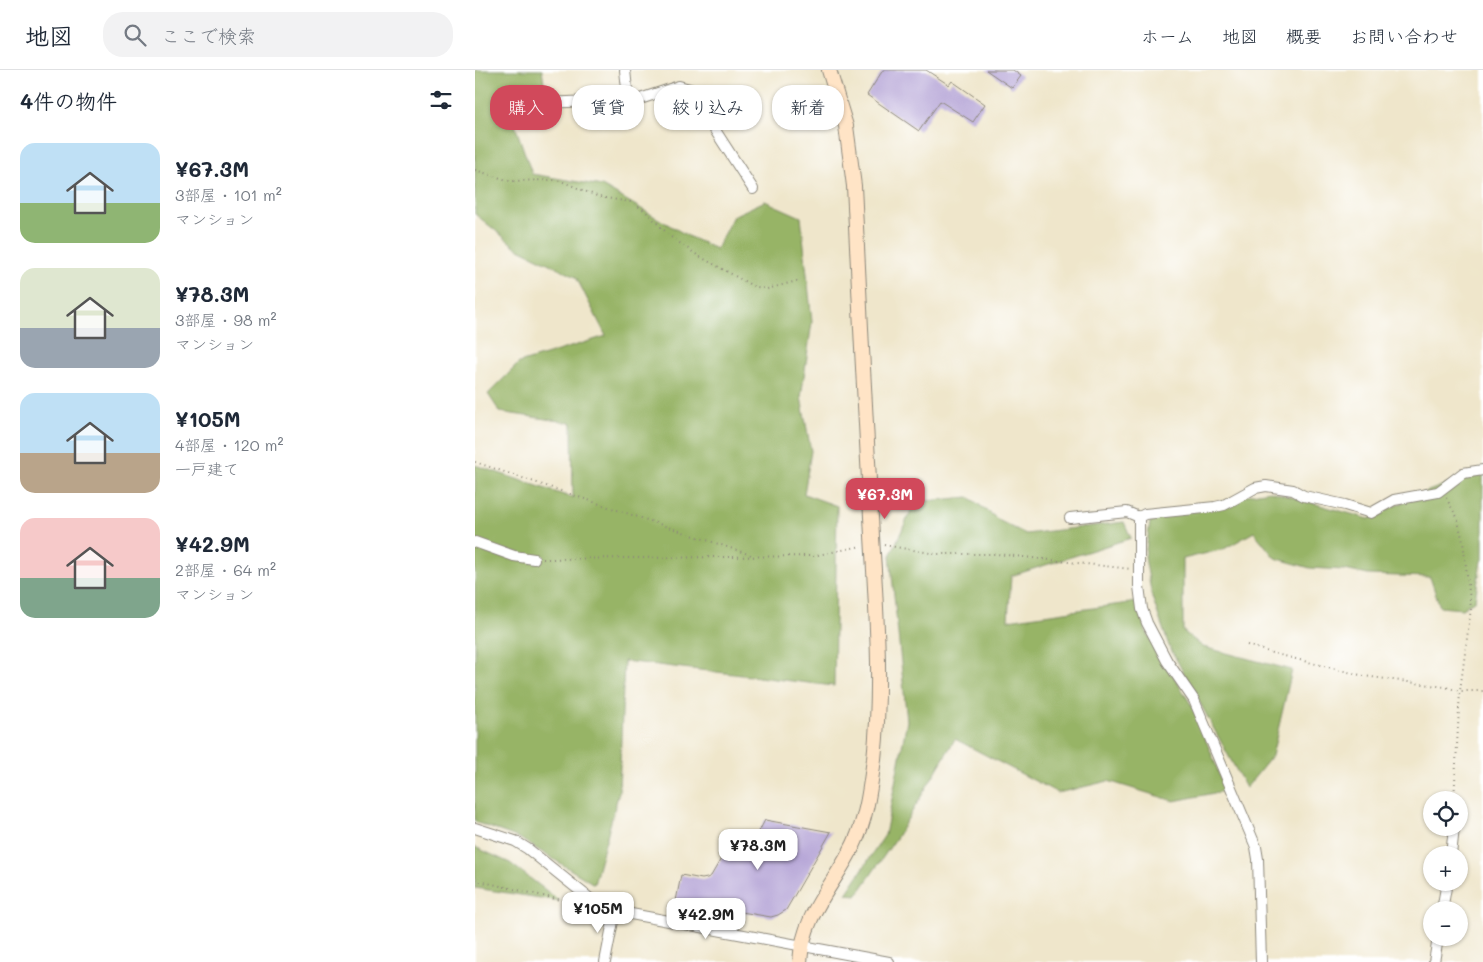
<!DOCTYPE html>
<html lang="ja">
<meta charset="utf-8">
<style>
body{margin:0;font-family:Mali,"Klee One",sans-serif;background:#f2f2f3;color:#1f2937;height:100vh;display:flex;flex-direction:column;font-size:19px;white-space:nowrap}
*{box-sizing:border-box;margin:0}
p{font-size:16px;color:#747a83}
.icon{flex:none;width:28px;height:28px;fill:none;stroke:currentColor;stroke-width:2;stroke-linecap:round;stroke-linejoin:round}
.map{position:relative;flex:1;overflow:hidden}
.sheet{display:flex;flex-direction:column;background:#fff;width:475px}
.sheet>*{flex:none}
.hud{position:absolute;left:15px;top:15px;width:475px;height:45px;display:flex;gap:10px}
.buttons{position:absolute;left:948px;top:721px;display:grid;gap:10px}
.buttons a{display:grid;place-items:center;width:45px;height:45px;border-radius:50%;background:#fff;box-shadow:0 1px 4px #0004;font-size:25px}
.price{position:absolute;translate:-50% -42px;padding:0 11px;border-radius:10px;background:#fff;color:#222;font-size:16px;line-height:32px;filter:drop-shadow(0 1px 2px #0008)}
.price::after{content:'';position:absolute;left:50%;top:30px;width:15px;height:11px;margin-left:-8px;background:inherit;clip-path:polygon(0 0,100% 0,50% 100%)}
.price.active{background:#d1495b;color:#fff}
ul{padding:0;list-style:none}
li{display:flex;align-items:center;gap:15px;height:125px;padding:0 20px}
li span{display:grid;place-items:center;flex:none;width:140px;height:100px;border-radius:15px;color:#555}
li>.icon{margin-inline-start:auto}
span .icon{width:60px;height:60px;fill:#fffc;stroke-width:1}
li b{font-size:21px}
h2{display:flex;justify-content:space-between;align-items:center;height:60px;padding:0 20px;font-size:21px}
.tag{padding:0 18px;border-radius:20px;background:#fff;box-shadow:0 1px 4px #0004;font-size:18px;line-height:45px}
.tag.active{background:#d1495b;color:#fff}
header{display:flex;align-items:center;gap:30px;box-sizing:border-box;height:70px;padding:0 25px;background:#fff;border-bottom:1px solid #e0e1e3}
header strong{font-size:24px}
nav{display:flex;gap:28px;margin-inline-start:auto;font-size:18px}
.search{width:350px;height:45px;background:#f2f2f3;display:flex;align-items:center;gap:12px;box-sizing:border-box;padding:0 18px;border-radius:20px;color:#747a83;font-size:19px}
main{display:flex;flex:1;min-height:0}
.map>svg:first-child{display:block}
.forest{fill:#97b466;stroke:#617048}
.building{fill:#b8a8d8}
.lines{fill:none;stroke-linecap:round;stroke-linejoin:round}
.street-casing{stroke:#8d887b;stroke-width:12}
.secondary-casing{stroke:#8d887b;stroke-width:16}
.path{stroke:#8d887b;stroke-width:2;stroke-dasharray:1 4;stroke-linecap:butt}
.street{stroke:#fff;stroke-width:10}
.secondary{stroke:#ffe4c6;stroke-width:14}
</style>
<header>
<strong>地図</strong>
<div class="search"><svg class="icon" aria-label="search" viewBox="0 0 24 24"><circle cx="10" cy="10" r="6"/><path d="M15 15l6 6"/></svg>ここで検索</div>
<nav><a>ホーム</a><a>地図</a><a>概要</a><a>お問い合わせ</a></nav>
</header>
<main>
<section class="sheet">
<h2>4件の物件<svg class="icon" aria-label="filters" viewBox="0 0 24 24"><path d="M4 7h16M4 17h16"/><circle cx="9" cy="7" r="2"/><circle cx="15" cy="17" r="2"/></svg></h2>
<ul>
<li><span style="background:linear-gradient(#bfe0f5 60%,#8fb573 0)"><svg class="icon" aria-label="home" viewBox="0 0 24 24"><path d="M3 11l9-7 9 7M6 9v11h12V9"/></svg></span><div><b>¥67.3M</b><p>3部屋 · 101 m²</p><p>マンション</p></div></li>
<li><span style="background:linear-gradient(#dfe7d0 60%,#9aa5b1 0)"><svg class="icon" aria-label="home" viewBox="0 0 24 24"><path d="M3 11l9-7 9 7M6 9v11h12V9"/></svg></span><div><b>¥78.3M</b><p>3部屋 · 98 m²</p><p>マンション</p></div></li>
<li><span style="background:linear-gradient(#bfe0f5 60%,#b9a48a 0)"><svg class="icon" aria-label="home" viewBox="0 0 24 24"><path d="M3 11l9-7 9 7M6 9v11h12V9"/></svg></span><div><b>¥105M</b><p>4部屋 · 120 m²</p><p>一戸建て</p></div></li>
<li><span style="background:linear-gradient(#f6c9c9 60%,#7fa58c 0)"><svg class="icon" aria-label="home" viewBox="0 0 24 24"><path d="M3 11l9-7 9 7M6 9v11h12V9"/></svg></span><div><b>¥42.9M</b><p>2部屋 · 64 m²</p><p>マンション</p></div></li>
</ul>
</section>
<div class="map">
<svg width="1008" height="892" viewBox="0 0 1008 892">
<rect width="100%" height="100%" fill="#fff"/>
<filter id="ink" filterUnits="userSpaceOnUse"><feTurbulence type="fractalNoise" baseFrequency=".02" numOctaves="2"/><feDisplacementMap in="SourceGraphic" scale="10" xChannelSelector="R" yChannelSelector="G"/><feConvolveMatrix kernelMatrix="1 2 1 2 8 2 1 2 1" color-interpolation-filters="sRGB"/></filter>
<filter id="wash" filterUnits="userSpaceOnUse"><feTurbulence type="fractalNoise" baseFrequency=".0096" numOctaves="4" result="noise"/><feDisplacementMap in="SourceGraphic" scale="20" xChannelSelector="R" yChannelSelector="G"/><feGaussianBlur stdDeviation="1.12" result="paint"/><feColorMatrix in="noise" values="0 0 0 0 0 0 0 0 0 0 0 0 0 0 0 0 0 1.4 0 .05"/><feComposite in="paint" operator="in"/></filter>
<g filter="url(#wash)">
<rect width="100%" height="100%" fill="#efe6cb"/>
<g class="forest">
<polygon points="0,0 67,0 71,26 32,32 57,104 127,116 213,166 241,179 258,146 290,131 326,147 337,252 326,327 336,381 329,424 362,436 359,616 149,591 144,722 119,814 44,768 0,752 0,395 98,428 97,353 25,342 13,324 44,293 131,266 101,207 42,178 0,144"/>
<path d="M1008 405V490L1006 491 1000 530 987 539 965 537 955 507 893 505 870 500 835 498 800 488 779 462 749 479 708 489V561L728 577 817 600 797 686 771 718 694 576 677 527 670 487 675 452 695 445 777 424 795 421 894 449C929 430 969 412 1008 405Z"/>
<polygon points="494,427 525,451 551,464 649,452 656,468 536,506 533,550 661,532 671,561 717,636 741,695 749,721 699,731 633,711 583,723 480,669 422,767 382,825 371,824 410,765 432,651 415,486 440,432"/>
<polygon points="0,777 35,793 85,831 0,818"/>
</g>
<g id="blocks">
<g class="building">
<polygon points="408,0 451,0 474,15 477,11 510,34 498,52 465,31 444,61 392,25"/>
<polygon points="511,0 538,0 546,6 537,18"/>
<polygon points="290,750 356,762 311,840 303,845 296,847 201,831 206,805 227,809 232,808 236,806 262,761 279,771"/>
</g>
</g>
</g>
<g filter="url(#ink)">
<use href="#blocks" fill-opacity="0" stroke="#8d887b" stroke-width="1"/>
<g class="lines">
<g class="street-casing">
<g id="street">
<polyline points="150,0 153,29"/>
<polyline points="50,34 157,29 165,29 204,16 218,20 238,57 278,119"/>
<polyline points="664,447 664,516 667,539 672,553 692,591 719,630 781,777 783,789 786,892"/>
<polyline points="595,448 652,442 664,447 670,444 740,437 749,435 780,418 791,416 818,420 829,426 870,435 896,443 919,430 963,422 988,403 1008,400"/>
<polyline points="0,472 39,486 59,489"/>
<polyline points="0,758 40,771 53,779 124,836 140,841 414,892"/>
<polyline points="976,785 979,758"/>
<polyline points="967,840 972,812"/>
<polyline points="130,892 140,841"/>
<polyline points="959,892 963,868"/>
</g>
</g>
<g class="secondary-casing">
<path id="secondary" d="M325 892C328 843 359 816 379 774 392 747 395 718 399 689 408 609 400 527 396 447 390 337 384 226 379 116L371 56 354 0"/>
</g>
<g class="path">
<polyline points="0,100 35,111 78,110 86,111 124,127 156,132 169,140 196,167 222,185 278,216 292,219 326,210"/>
<polyline points="0,392 279,486"/>
<polyline points="971,428 982,447 988,472 996,538 985,621 979,730"/>
<polyline points="409,475 461,484 522,484 656,499"/>
<polyline points="68,489 338,486 387,476"/>
<polyline points="772,575 797,583 889,606 970,617 985,621 1008,621"/>
<polyline points="0,810 107,835"/>
</g>
<use href="#street" class="street"/>
<use href="#secondary" class="secondary"/>
</g>
</g>
</svg>
<div class="buttons">
<a><svg class="icon" aria-label="locate" viewBox="0 0 24 24"><circle cx="12" cy="12" r="6"/><path d="M12 2v4M12 18v4M2 12h4M18 12h4"/></svg></a>
<a>+</a>
<a>−</a>
</div>
<b class="price active" style="left:410px;top:450px">¥67.3M</b>
<b class="price" style="left:283px;top:801px">¥78.3M</b>
<b class="price" style="left:123px;top:864px">¥105M</b>
<b class="price" style="left:231px;top:870px">¥42.9M</b>
<div class="hud">
<a class="tag active">購入</a>
<a class="tag">賃貸</a>
<a class="tag">絞り込み</a>
<a class="tag">新着</a>
</div>
</div>
</main>
